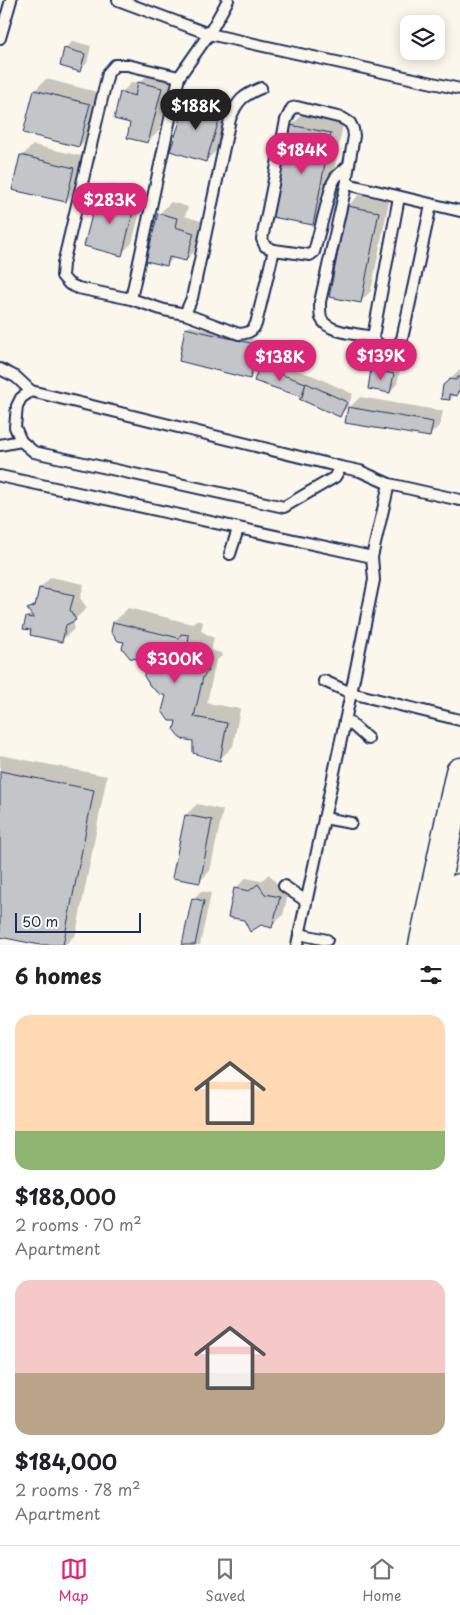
<!DOCTYPE html>
<meta charset="utf-8">
<style>
body{margin:0;font-family:"Playpen Sans",sans-serif;background:#f6f6f6;color:#202124;height:100vh;display:flex;flex-direction:column;font-size:19px;white-space:nowrap}
*{box-sizing:border-box;margin:0}
p{font-size:16px;color:#757577}
.icon{flex:none;width:28px;height:28px;fill:none;stroke:currentColor;stroke-width:2;stroke-linecap:round;stroke-linejoin:round}
.map{position:relative;height:945px;overflow:hidden}
.drawer{display:flex;flex-direction:column;background:#fff;flex:1}
.drawer>*{flex:none}
.controls{position:absolute;left:400px;top:15px;display:grid;gap:10px}
.controls a{display:grid;place-items:center;width:45px;height:45px;border-radius:10px;background:#fff;box-shadow:0 2px 12px #0003;font-size:25px}
.scale{position:absolute;left:15px;bottom:12px;width:126px;box-sizing:border-box;padding-left:5px;border:2px solid #1b2f5e;border-top:0;font-size:14px;line-height:18px;white-space:nowrap;color:#1b2f5e;-webkit-text-stroke:4px #fbf7ec;paint-order:stroke}
.price{position:absolute;translate:-50% -42px;padding:0 11px;border-radius:18px;background:#db2777;color:#fff;font-size:16px;line-height:32px;filter:drop-shadow(0 1px 2px #0008)}
.price::after{content:'';position:absolute;left:50%;top:30px;width:15px;height:11px;margin-left:-8px;background:inherit;clip-path:polygon(0 0,100% 0,50% 100%)}
.price.active{background:#222;color:#fff}
ul{padding:0;list-style:none}
li{display:grid;align-content:center;gap:10px;height:265px;padding:0 15px}
li span{display:grid;place-items:center;height:155px;border-radius:15px;color:#555}
li>.icon{margin-inline-start:auto}
span .icon{width:90px;height:90px;fill:#fffc;stroke-width:1}
li b{font-size:21px}
h2{display:flex;justify-content:space-between;align-items:center;height:60px;padding:0 15px;font-size:21px}
.tabs{display:flex;justify-content:space-around;align-items:center;height:70px;border-top:1px solid #e0e0e0;background:#fff;font-size:14px;color:#757577}
.tabs a{display:grid;justify-items:center;gap:2px}
.tabs .active{color:#db2777}
.map>svg:first-child{display:block}
.shadow{fill:#0003}
.building{fill:#c3c5c9;stroke:#1b2f5e}
.lines{fill:none;stroke-linecap:round;stroke-linejoin:round}
.service-casing{stroke:#1b2f5e;stroke-width:14}
.primary-casing{stroke:#1b2f5e;stroke-width:31}
.service{stroke:#fbf7ec;stroke-width:10}
.primary{stroke:#fbf7ec;stroke-width:28}
</style>
<div class="map">
<svg width="460" height="945" viewBox="0 0 460 945">
<rect width="100%" height="100%" fill="#fbf7ec"/>
<filter id="ink" filterUnits="userSpaceOnUse"><feTurbulence type="fractalNoise" baseFrequency=".02" numOctaves="2"/><feDisplacementMap in="SourceGraphic" scale="10" xChannelSelector="R" yChannelSelector="G"/><feConvolveMatrix kernelMatrix="1 2 1 2 8 2 1 2 1" color-interpolation-filters="sRGB"/></filter>
<g filter="url(#ink)">
<g class="shadow">
<polygon points="73,41 91,46 87,63 80,70 65,49"/>
<polygon points="151,72 172,77 159,131 148,142 132,122 121,93 132,82 139,83"/>
<polygon points="46,79 101,93 90,135 79,146 35,90"/>
<polygon points="199,89 233,100 217,150 206,161 188,100"/>
<polygon points="305,112 344,119 327,209 313,223 291,126"/>
<polygon points="33,145 85,157 77,190 66,201 22,156"/>
<polygon points="109,184 145,193 132,243 121,254 98,195"/>
<polygon points="359,195 389,201 371,291 360,302 348,206"/>
<polygon points="171,202 188,207 185,216 204,222 197,249 186,260 174,257 167,265 147,260 160,213"/>
<polygon points="190,326 261,341 253,374 250,378 186,329"/>
<polygon points="267,360 314,376 353,394 347,408 339,416 303,396 260,368"/>
<polygon points="380,362 401,366 397,384 390,392 372,370"/>
<polygon points="460,370 460,391 450,399 444,385"/>
<polygon points="360,397 443,411 440,425 429,436 349,408"/>
<polygon points="51,577 84,584 80,598 87,608 75,619 73,630 61,641 33,628 27,617 31,613 29,609 38,600 40,588"/>
<polygon points="128,608 192,624 196,620 203,622 201,631 214,638 211,650 221,653 222,656 216,661 207,703 240,709 233,746 219,760 194,740 178,720 167,695 147,659 125,641 114,622"/>
<polygon points="0,755 107,776 76,934 65,945 47,945 0,936"/>
<polygon points="197,804 223,810 210,871 199,882 186,815"/>
<polygon points="269,874 276,883 290,886 283,915 272,926 235,889 246,878 261,881"/>
<polygon points="201,891 211,893 200,945 184,945 193,899"/>
</g>
<g class="building">
<polygon points="64,48 85,54 80,72 60,66"/>
<polygon points="138,82 162,88 148,143 127,138 130,123 114,119 120,92 135,96"/>
<polygon points="34,90 90,104 79,147 23,133"/>
<polygon points="187,100 222,111 206,162 170,151"/>
<polygon points="290,125 331,133 313,225 272,217"/>
<polygon points="20,155 74,168 66,202 12,190"/>
<polygon points="97,195 135,204 122,256 84,246"/>
<polygon points="347,206 379,212 361,303 329,297"/>
<polygon points="158,213 177,218 175,227 194,233 186,261 169,257 167,266 146,261"/>
<polygon points="185,328 259,345 250,379 179,361"/>
<polygon points="259,367 306,383 302,397 254,381"/>
<polygon points="371,369 394,374 390,393 368,389"/>
<polygon points="458,377 460,377 460,392 458,391 457,396 449,394 450,400 441,399 443,385 450,379 456,380"/>
<polygon points="306,383 347,402 340,417 299,399 302,397"/>
<polygon points="348,407 433,422 430,437 345,423"/>
<polygon points="39,588 74,595 70,610 76,620 66,625 62,642 30,635 31,630 23,629 26,617 34,618 27,609 35,606"/>
<polygon points="113,622 179,638 181,634 189,635 188,645 201,653 198,664 207,667 208,671 203,677 194,717 227,723 220,761 193,753 193,741 181,739 174,730 176,721 169,721 162,711 166,696 160,694 150,686 144,676 145,660 130,658 122,648 124,642 118,641 111,632"/>
<polygon points="0,771 94,790 63,945 40,945 0,937"/>
<polygon points="185,815 212,820 200,883 172,878"/>
<polygon points="258,884 265,894 280,897 272,928 261,925 250,932 244,920 228,917 234,888 249,891"/>
<polygon points="192,898 204,901 195,945 182,945"/>
</g>
<g class="lines">
<g class="service-casing">
<g id="service">
<polyline points="118,0 209,34 460,89"/>
<polyline points="0,38 11,0"/>
<path d="M179 77 127 65H115L108 73 63 264 62 276 69 284 78 288 131 299 164 310 185 314 192 298 230 119C238 100 242 96 261 88"/>
<polyline points="348,166 336,177 332,184 314,252 310,255 274,250 265,246 262,239 286,120 292,108 297,107 342,118 350,123 353,129 354,136 347,176 347,181 351,185 460,211"/>
<path d="M347 181 320 302C320 307 320 314 321 318 327 333 359 334 373 337"/>
<path d="M399 197 373 337C376 344 389 353 397 346 398 345 401 340 402 339L431 205"/>
<polyline points="131,299 179,77 209,34 228,0"/>
<path d="M185 314 239 334C248 333 252 332 256 324L274 250"/>
<polyline points="0,369 16,377 31,391"/>
<polyline points="0,445 21,441"/>
<polyline points="341,467 335,477 284,507 34,452 21,441 15,427 17,406 21,398 31,391 341,467 360,471 389,484 460,500"/>
<polyline points="0,476 372,557 374,580 351,693 324,681"/>
<polyline points="230,554 238,529"/>
<polyline points="372,557 389,484"/>
<polyline points="346,719 368,739"/>
<polyline points="324,818 351,823"/>
<polyline points="284,886 306,901"/>
<polyline points="299,934 327,940"/>
<polyline points="297,945 351,693 460,720"/>
</g>
</g>
<g class="primary-casing">
<g id="primary">
<polyline points="423,945 460,772"/>
<polyline points="448,945 460,888"/>
</g>
</g>
<use href="#service" class="service"/>
<use href="#primary" class="primary"/>
</g>
</g>
</svg>
<div class="controls">
<a><svg class="icon" aria-label="layers" viewBox="0 0 24 24"><path d="M12 4l9 5-9 5-9-5zM3 14l9 5 9-5"/></svg></a>
</div>
<div class="scale">50 m</div>
<b class="price active" style="left:196px;top:131px">$188K</b>
<b class="price" style="left:302px;top:175px">$184K</b>
<b class="price" style="left:110px;top:225px">$283K</b>
<b class="price" style="left:381px;top:381px">$139K</b>
<b class="price" style="left:280px;top:382px">$138K</b>
<b class="price" style="left:175px;top:684px">$300K</b>
</div>
<section class="drawer">
<h2>6 homes<svg class="icon" aria-label="filters" viewBox="0 0 24 24"><path d="M4 7h16M4 17h16"/><circle cx="9" cy="7" r="2"/><circle cx="15" cy="17" r="2"/></svg></h2>
<ul>
<li><span style="background:linear-gradient(#ffd9b3 75%,#8fb573 0)"><svg class="icon" aria-label="home" viewBox="0 0 24 24"><path d="M3 11l9-7 9 7M6 9v11h12V9"/></svg></span><div><b>$188,000</b><p>2 rooms · 70 m²</p><p>Apartment</p></div></li>
<li><span style="background:linear-gradient(#f6c9c9 60%,#b9a48a 0)"><svg class="icon" aria-label="home" viewBox="0 0 24 24"><path d="M3 11l9-7 9 7M6 9v11h12V9"/></svg></span><div><b>$184,000</b><p>2 rooms · 78 m²</p><p>Apartment</p></div></li>
</ul>
</section>
<nav class="tabs">
<a class="active"><svg class="icon" aria-label="map" viewBox="0 0 24 24"><path d="M3 6l6-2 6 2 6-2v14l-6 2-6-2-6 2zM9 4v14M15 6v14"/></svg>Map</a>
<a><svg class="icon" aria-label="saved" viewBox="0 0 24 24"><path d="M7 4h10v16l-5-4-5 4z"/></svg>Saved</a>
<a><svg class="icon" aria-label="home" viewBox="0 0 24 24"><path d="M3 11l9-7 9 7M6 9v11h12V9"/></svg>Home</a>
</nav>
